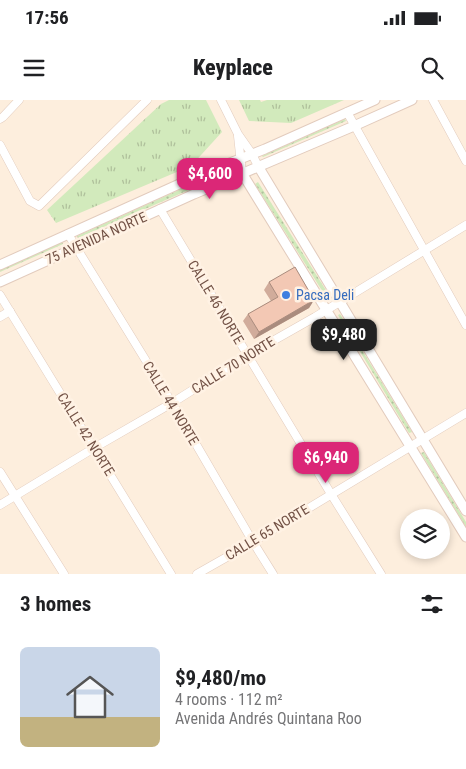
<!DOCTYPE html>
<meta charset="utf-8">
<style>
body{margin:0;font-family:"Roboto Condensed",sans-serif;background:#f2f2f2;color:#202124;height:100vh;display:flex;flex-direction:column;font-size:19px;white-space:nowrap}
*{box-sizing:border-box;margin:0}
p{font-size:16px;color:#757577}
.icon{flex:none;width:28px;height:28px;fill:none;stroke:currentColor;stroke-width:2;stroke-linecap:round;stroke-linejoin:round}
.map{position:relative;height:474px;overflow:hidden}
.panel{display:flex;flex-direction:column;background:#fff;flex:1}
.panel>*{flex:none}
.tools{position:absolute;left:400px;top:409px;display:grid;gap:10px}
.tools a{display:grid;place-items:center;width:50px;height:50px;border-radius:50%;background:#fff;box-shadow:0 2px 8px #0003;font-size:25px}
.price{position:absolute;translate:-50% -42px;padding:0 11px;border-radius:10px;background:#db2777;color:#fff;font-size:16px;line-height:32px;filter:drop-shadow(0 1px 2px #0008)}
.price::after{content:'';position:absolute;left:50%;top:30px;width:15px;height:11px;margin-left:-8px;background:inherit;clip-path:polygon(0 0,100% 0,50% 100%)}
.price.on{background:#222;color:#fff}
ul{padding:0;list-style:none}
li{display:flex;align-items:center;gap:15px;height:125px;padding:0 20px}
li span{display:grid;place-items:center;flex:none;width:140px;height:100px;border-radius:8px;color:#555}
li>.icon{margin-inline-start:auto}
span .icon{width:60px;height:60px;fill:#fffc;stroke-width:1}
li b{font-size:21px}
h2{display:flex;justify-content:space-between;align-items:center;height:60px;padding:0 20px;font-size:21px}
.status{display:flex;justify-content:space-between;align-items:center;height:35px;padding:0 25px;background:#fff;direction:ltr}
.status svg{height:14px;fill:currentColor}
header{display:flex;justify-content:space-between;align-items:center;height:65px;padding:0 20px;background:#fff;font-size:22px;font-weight:800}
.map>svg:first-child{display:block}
.grass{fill:url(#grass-dots)}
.park{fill:url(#park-tufts)}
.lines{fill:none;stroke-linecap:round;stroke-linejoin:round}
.minor-casing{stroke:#e2cbbd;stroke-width:9}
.tertiary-casing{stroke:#e2cbbd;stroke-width:11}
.minor{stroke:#fff;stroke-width:8}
.tertiary{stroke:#fff;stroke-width:9}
.wall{fill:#d1ac9b}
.shaded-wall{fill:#aa8c7e}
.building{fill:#f3c8b4;stroke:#aa8c7e}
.shop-dot{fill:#3f7fe0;stroke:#fff2e4;stroke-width:2}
.labels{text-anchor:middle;stroke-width:5;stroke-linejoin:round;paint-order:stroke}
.street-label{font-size:14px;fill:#735246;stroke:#fff2e4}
.shop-label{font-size:14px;fill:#366cbe;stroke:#fff2e4;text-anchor:start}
</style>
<div class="status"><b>17:56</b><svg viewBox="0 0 49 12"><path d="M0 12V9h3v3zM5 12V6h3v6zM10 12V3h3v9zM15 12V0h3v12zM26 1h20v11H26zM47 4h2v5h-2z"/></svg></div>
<header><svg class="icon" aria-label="menu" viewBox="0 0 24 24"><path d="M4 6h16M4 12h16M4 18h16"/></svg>Keyplace<svg class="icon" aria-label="search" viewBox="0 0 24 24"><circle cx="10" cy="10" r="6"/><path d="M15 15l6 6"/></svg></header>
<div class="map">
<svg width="466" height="474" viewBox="0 0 466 474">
<defs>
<pattern id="grass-dots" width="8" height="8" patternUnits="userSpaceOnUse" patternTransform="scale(1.25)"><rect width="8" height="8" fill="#d2eabc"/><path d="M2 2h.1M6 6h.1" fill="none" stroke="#afc09b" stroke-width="1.8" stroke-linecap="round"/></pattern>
<pattern id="park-tufts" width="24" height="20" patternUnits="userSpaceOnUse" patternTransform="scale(1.25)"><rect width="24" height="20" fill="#d2eabc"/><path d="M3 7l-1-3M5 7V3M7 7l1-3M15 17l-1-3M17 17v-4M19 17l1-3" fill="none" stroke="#afc09b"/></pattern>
</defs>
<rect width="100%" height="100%" fill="#fdeedd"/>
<g class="grass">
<polygon points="345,19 346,21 263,57 262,56"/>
<polygon points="234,67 235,70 78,138 77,136 199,81"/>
<polygon points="258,82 329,195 326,197 255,84"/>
<polygon points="62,142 63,144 0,172 0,170"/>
<polygon points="340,214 412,332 409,333 338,215"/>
<polygon points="424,352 466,422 466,427 421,353"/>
</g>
<g class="park">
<polygon points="169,0 206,0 222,32 191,66 56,123 47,110 161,4"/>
<polygon points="239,0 260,0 261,2 267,0 344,0 291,23 249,21"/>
</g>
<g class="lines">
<g class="minor-casing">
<g id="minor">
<polyline points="221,0 238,34 252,54 258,66"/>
<polyline points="433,0 466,61"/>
<polyline points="347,12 466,225"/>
<polyline points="0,19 3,17 19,0"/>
<polyline points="238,36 242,73"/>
<polyline points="0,45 30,101 39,106 147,0"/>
<polyline points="160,109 331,394 381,474"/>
<polyline points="68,134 172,303 253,442 273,474"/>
<polyline points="0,195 171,474"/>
<polyline points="0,217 10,211"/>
<polyline points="0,372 64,474"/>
<polyline points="0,405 94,348 172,303 248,255 315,217 466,125"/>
<polyline points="197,474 241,449 466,313"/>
</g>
</g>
<g class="tertiary-casing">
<g id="tertiary">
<polyline points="258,66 466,411"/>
<polyline points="242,73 466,437"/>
<polyline points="0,165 197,76 265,49 375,0"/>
<polyline points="0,182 194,94 354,26 412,0"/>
</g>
</g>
<use href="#minor" class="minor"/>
<use href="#tertiary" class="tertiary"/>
</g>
<polygon class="wall" points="269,182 314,200 309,208 254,239 243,221 248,214 271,201 264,190"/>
<polygon class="shaded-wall" points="314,200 309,208 254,239 259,232"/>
<polygon class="building" points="295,167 314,200 259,232 248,214 278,197 269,182"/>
<circle class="shop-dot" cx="286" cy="195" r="5"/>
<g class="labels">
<g class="street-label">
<text transform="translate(96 138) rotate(-24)" y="5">75 AVENIDA NORTE</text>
<text transform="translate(216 202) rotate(59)" y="5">CALLE 46 NORTE</text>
<text transform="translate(233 265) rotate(-32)" y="5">CALLE 70 NORTE</text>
<text transform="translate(171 303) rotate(59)" y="5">CALLE 44 NORTE</text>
<text transform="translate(86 334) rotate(58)" y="5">CALLE 42 NORTE</text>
<text transform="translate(267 432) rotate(-31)" y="5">CALLE 65 NORTE</text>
</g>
<g class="shop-label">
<text x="296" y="200">Pacsa Deli</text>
</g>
</g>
</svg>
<div class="tools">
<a><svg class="icon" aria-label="layers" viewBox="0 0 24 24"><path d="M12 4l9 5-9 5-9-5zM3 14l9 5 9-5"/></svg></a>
</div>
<b class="price" style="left:210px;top:100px">$4,600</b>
<b class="price on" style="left:344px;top:261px">$9,480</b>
<b class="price" style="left:326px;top:384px">$6,940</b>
</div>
<section class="panel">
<h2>3 homes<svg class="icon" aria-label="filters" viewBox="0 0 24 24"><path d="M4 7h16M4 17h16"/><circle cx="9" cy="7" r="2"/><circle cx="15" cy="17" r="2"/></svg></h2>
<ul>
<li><span style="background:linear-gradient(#c9d6e8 70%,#c2b280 0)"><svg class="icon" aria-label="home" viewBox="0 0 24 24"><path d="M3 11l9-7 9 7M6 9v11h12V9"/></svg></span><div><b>$9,480/mo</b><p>4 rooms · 112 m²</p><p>Avenida Andrés Quintana Roo</p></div></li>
</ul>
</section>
